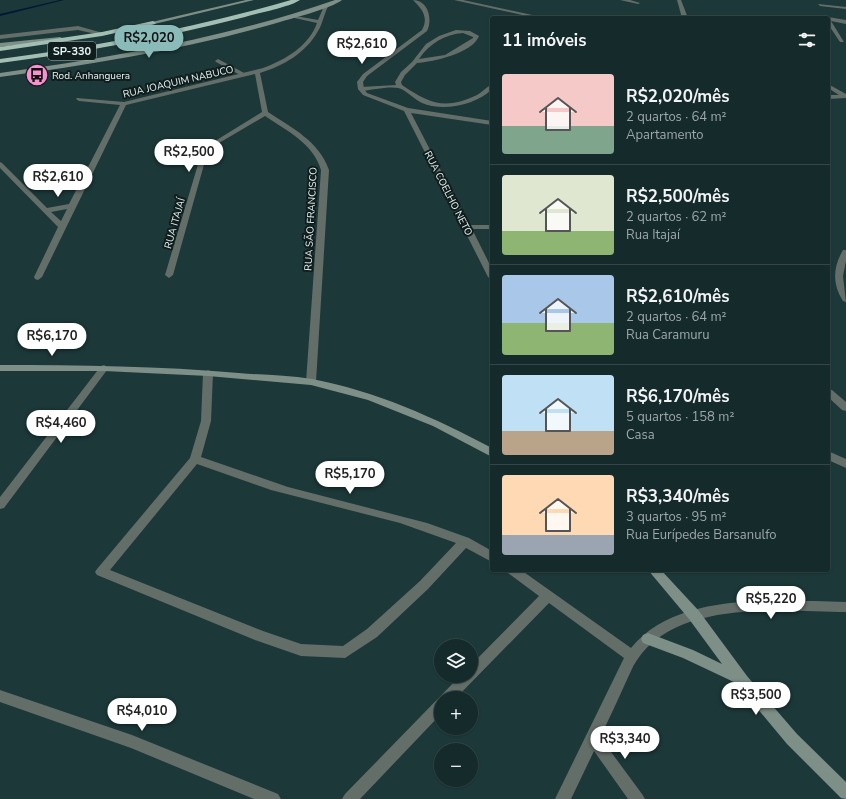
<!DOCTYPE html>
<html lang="pt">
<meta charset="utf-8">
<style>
body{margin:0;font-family:"Nunito Sans",sans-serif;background:#223637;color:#f1f3f6;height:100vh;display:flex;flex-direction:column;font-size:15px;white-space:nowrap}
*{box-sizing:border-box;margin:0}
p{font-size:13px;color:#9da7a9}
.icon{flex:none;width:22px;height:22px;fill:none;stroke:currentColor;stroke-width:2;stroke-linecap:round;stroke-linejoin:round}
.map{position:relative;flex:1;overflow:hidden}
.details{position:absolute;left:490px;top:16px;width:340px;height:556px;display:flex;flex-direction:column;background:#152a2b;border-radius:4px;box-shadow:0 1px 3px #0004,0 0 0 1px #344647}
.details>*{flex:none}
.buttons{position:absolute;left:434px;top:639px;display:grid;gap:8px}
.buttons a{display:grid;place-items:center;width:44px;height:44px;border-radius:50%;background:#152a2b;box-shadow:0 1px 3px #0004,0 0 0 1px #344647;font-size:20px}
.price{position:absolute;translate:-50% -34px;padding:0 9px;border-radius:14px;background:#fff;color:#222;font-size:13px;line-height:26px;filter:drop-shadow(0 1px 2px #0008)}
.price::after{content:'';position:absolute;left:50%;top:24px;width:12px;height:9px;margin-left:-6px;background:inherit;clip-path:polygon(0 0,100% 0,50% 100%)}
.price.active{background:#8bbbb9;color:#111}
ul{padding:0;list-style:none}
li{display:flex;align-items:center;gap:12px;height:100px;padding:0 12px}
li+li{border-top:1px solid #344647}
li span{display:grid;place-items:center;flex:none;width:112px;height:80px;border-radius:4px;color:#555}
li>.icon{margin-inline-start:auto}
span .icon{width:48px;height:48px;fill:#fffc;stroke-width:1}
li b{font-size:17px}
h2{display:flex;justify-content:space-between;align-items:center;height:48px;padding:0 12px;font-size:17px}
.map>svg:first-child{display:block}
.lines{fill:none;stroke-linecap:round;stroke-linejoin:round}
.stream{fill:#001738;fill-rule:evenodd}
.lane{fill:#636e69;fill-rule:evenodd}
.street{fill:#636e69;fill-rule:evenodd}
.secondary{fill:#7d8f87;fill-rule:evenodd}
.highway{fill:#a3beb2;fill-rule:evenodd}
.labels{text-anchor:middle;stroke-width:4;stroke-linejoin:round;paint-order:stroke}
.far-poi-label{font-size:10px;fill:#e6f6f6;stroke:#111d1d;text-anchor:start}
.far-street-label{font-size:10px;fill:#e6f6f6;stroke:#111d1d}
.shield{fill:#111d1d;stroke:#a6b5b5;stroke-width:1}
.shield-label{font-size:11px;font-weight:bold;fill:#e6f6f6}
</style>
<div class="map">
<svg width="846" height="799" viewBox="0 0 846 799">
<rect width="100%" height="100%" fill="#1c3839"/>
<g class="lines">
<polygon class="stream" points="60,0 64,0 0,16 0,14"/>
<g class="lane">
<polygon points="454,0 463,0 546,18 536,18"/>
<polygon points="620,0 630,0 640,3 638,4"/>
<polygon points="677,0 681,0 688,18 682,18"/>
<polygon points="818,4 846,7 846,9 820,6"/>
<polygon points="828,17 846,20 846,24 831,21 844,42 840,42 828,24 828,18 826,18"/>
<polygon points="78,26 103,33 100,35 78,30 0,39 0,35"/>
<path d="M456 30 470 31 479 36C473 53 433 62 417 63L405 75 401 82 402 85C430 104 445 110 477 95 482 92 487 87 492 84V89C477 105 442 112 422 103 415 100 405 89 398 88 389 86 371 90 361 91L358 89 361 87 396 85 395 82 401 72 412 62 426 44 439 36ZM463 33 473 37V38L445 55 419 59C429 44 445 34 463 33Z"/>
<polygon points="218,59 246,74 247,75 242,76 216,62 215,61"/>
<polygon points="828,84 846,94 846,98 828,99 828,95 839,95 828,88"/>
</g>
<g class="street">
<path d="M413 0C428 0 433 19 427 31L367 76 363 82 364 89 367 93 408 108 492 121V125L411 113 469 225H492V229H472L492 269V280L488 277 404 111 363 95 358 89 357 82 363 74 422 30C429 17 422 9 413 0Z"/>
<path d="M325 4 329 5C324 13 323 23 318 31 306 53 283 66 260 73L268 112C292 128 319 141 329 170L316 382 314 384 311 385 306 382 321 170C313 143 287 131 265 116L219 143 205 161 173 275 169 278 165 275 199 161 215 141 262 112 255 74 126 105 42 277 38 280 35 279 34 277 58 227 0 168V162L2 163 47 208 69 204 120 105 79 101 76 99 77 98 124 102 263 68C285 60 309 46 317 23L290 17V15L318 20ZM67 209 61 221 51 212Z"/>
<path d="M843 250H846V261L843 276 846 302 843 301C832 284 833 267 843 250Z"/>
<polygon points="104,365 109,368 107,370 4,508 0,509 0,497 101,366"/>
<path d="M208 370 213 373 211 421 201 457 288 487 427 523 469 538 492 551V562L466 548 428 589 377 637 345 658 301 656 255 640 97 575 95 572 97 569 190 458 201 421 203 373ZM197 464 271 490 400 523 456 543 420 581 367 629 343 646 301 644 263 631 110 570Z"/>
<polygon points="828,389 832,390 846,402 846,411 842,410 828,397"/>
<polygon points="828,451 846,459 846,468 828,460"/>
<path d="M506 570H521L631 648C678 590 780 601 846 602V612C783 611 677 599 637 660 632 667 629 676 625 684 617 702 609 719 600 737L642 794 645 799H628L594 751 571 799H555L624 658 549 603 456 698H441V714L360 799H342L345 794 460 676H471V665L539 596 508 573Z"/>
<polygon points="0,690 132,735 278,794 281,799 254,799 131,748 0,702"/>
</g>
<g class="secondary">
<polygon points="246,0 254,0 142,27 139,25"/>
<path d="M335 0H342C330 9 296 17 280 22 188 49 94 64 0 77V73C114 57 226 38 335 0Z"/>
<polygon points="60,37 62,38 62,40 0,47 0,43"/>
<path d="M0 365C80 365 160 366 239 373 263 375 288 375 312 379 376 391 435 418 492 448V457L433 426 368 400 311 385 208 376 104 371H0Z"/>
<polygon points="648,570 661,570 699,611 747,676 797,734 846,782 846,799 841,798 787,744 736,683 683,658 643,643 641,639 643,635 648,633 693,650 722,664 689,619"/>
</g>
<g class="highway">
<path d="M291 0H300C290 7 258 13 245 17 164 38 83 52 0 63V59C99 46 195 28 291 0Z"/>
<polygon points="153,21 156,23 155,24 102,36 0,51 0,47 102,32"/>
</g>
</g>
<defs>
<g id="bus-disc" transform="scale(1.15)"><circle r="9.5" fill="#f790ce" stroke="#111d1d"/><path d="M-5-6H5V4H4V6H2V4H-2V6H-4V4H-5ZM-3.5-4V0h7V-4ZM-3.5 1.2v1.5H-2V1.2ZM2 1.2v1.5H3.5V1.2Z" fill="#111"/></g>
</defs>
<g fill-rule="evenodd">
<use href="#bus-disc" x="37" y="75"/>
</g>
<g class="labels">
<g class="far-poi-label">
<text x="52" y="79">Rod. Anhanguera</text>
</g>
<g class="far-street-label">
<text transform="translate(178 81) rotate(-13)" y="4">RUA JOAQUIM NABUCO</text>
<text transform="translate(449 193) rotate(63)" y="4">RUA COELHO NETO</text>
<text transform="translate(310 219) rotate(-87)" y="4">RUA SÃO FRANCISCO</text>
<text transform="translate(174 223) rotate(-74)" y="4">RUA ITAJAÍ</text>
</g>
<rect class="shield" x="48" y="42" width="48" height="18" rx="3"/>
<g class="shield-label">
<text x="72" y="55">SP-330</text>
</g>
</g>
</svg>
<div class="buttons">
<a><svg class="icon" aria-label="layers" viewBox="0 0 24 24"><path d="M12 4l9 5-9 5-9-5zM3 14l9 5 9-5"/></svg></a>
<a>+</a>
<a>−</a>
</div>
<b class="price active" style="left:149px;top:59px">R$2,020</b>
<b class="price" style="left:362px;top:65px">R$2,610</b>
<b class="price" style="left:189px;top:173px">R$2,500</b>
<b class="price" style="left:58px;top:198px">R$2,610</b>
<b class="price" style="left:52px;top:357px">R$6,170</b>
<b class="price" style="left:61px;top:444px">R$4,460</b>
<b class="price" style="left:350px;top:495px">R$5,170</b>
<b class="price" style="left:771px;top:620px">R$5,220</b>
<b class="price" style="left:756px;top:716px">R$3,500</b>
<b class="price" style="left:142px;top:732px">R$4,010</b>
<b class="price" style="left:625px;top:760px">R$3,340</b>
<section class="details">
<h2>11 imóveis<svg class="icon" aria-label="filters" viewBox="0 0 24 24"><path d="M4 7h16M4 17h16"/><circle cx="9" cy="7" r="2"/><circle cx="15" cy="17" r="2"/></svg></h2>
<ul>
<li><span style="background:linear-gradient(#f6c9c9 65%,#7fa58c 0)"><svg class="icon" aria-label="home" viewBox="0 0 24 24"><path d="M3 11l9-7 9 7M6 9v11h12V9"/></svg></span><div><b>R$2,020/mês</b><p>2 quartos · 64 m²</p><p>Apartamento</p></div></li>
<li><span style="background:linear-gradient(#dfe7d0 70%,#8fb573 0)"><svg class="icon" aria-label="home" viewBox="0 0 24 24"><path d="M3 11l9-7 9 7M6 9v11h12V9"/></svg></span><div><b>R$2,500/mês</b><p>2 quartos · 62 m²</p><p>Rua Itajaí</p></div></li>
<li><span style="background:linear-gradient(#a9c7e8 60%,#8fb573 0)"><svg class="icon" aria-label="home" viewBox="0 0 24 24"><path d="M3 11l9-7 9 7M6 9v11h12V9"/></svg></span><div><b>R$2,610/mês</b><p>2 quartos · 64 m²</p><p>Rua Caramuru</p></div></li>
<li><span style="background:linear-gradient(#bfe0f5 70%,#b9a48a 0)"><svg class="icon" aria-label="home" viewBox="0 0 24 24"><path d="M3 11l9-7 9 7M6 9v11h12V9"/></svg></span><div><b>R$6,170/mês</b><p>5 quartos · 158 m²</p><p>Casa</p></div></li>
<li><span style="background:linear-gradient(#ffd9b3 75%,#9aa5b1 0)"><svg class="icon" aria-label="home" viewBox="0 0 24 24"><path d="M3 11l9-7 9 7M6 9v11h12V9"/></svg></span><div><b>R$3,340/mês</b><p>3 quartos · 95 m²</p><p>Rua Eurípedes Barsanulfo</p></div></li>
</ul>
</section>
</div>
